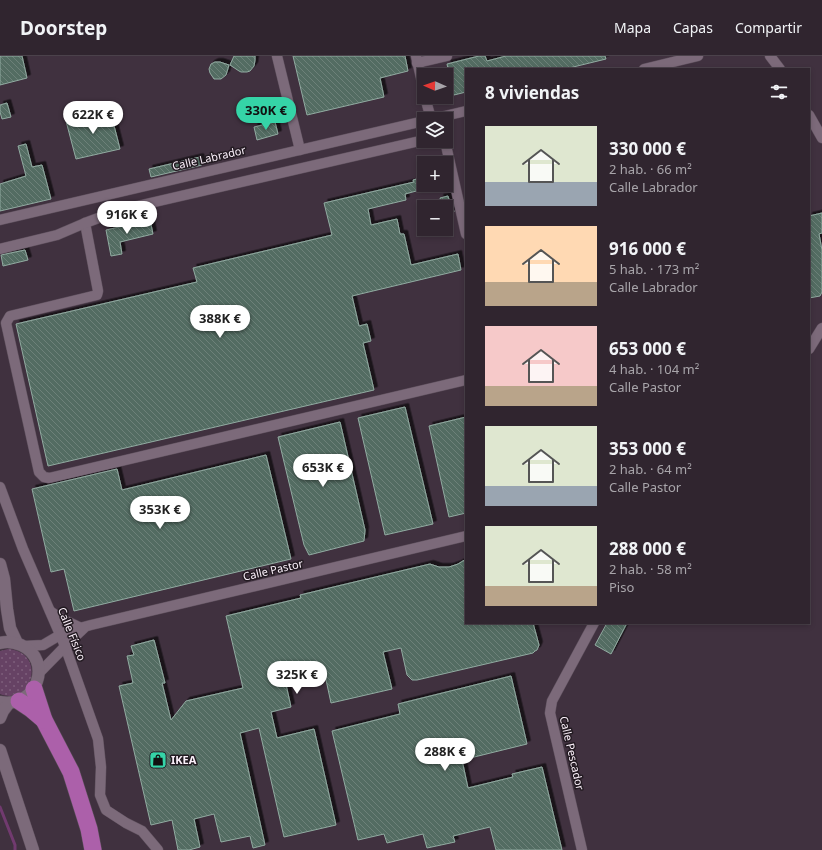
<!DOCTYPE html>
<html lang="es">
<meta charset="utf-8">
<style>
body{margin:0;font-family:"Noto Sans",sans-serif;background:#382d37;color:#f1f3f6;height:100vh;display:flex;flex-direction:column;font-size:15px;white-space:nowrap}
*{box-sizing:border-box;margin:0}
p{font-size:13px;color:#a8a5aa}
.icon{flex:none;width:22px;height:22px;fill:none;stroke:currentColor;stroke-width:2;stroke-linecap:round;stroke-linejoin:round}
.map{position:relative;flex:1;overflow:hidden}
.details{position:absolute;left:465px;top:12px;width:345px;height:556px;display:flex;flex-direction:column;background:#30252f;border-radius:0px;box-shadow:0 2px 6px #0003,0 0 0 1px #4b424b}
.details>*{flex:none}
.needle{width:26px;rotate:272deg}
.controls{position:absolute;left:417px;top:12px;display:grid;gap:8px}
.controls a{display:grid;place-items:center;width:36px;height:36px;border-radius:0px;background:#30252f;box-shadow:0 2px 6px #0003,0 0 0 1px #4b424b;font-size:20px}
.price{position:absolute;translate:-50% -34px;padding:0 9px;border-radius:14px;background:#fff;color:#222;font-size:13px;line-height:26px;filter:drop-shadow(0 1px 2px #0008)}
.price::after{content:'';position:absolute;left:50%;top:24px;width:12px;height:9px;margin-left:-6px;background:inherit;clip-path:polygon(0 0,100% 0,50% 100%)}
.price.on{background:#35d4a7;color:#111}
ul{padding:0;list-style:none}
li{display:flex;align-items:center;gap:12px;height:100px;padding:0 20px}
li span{display:grid;place-items:center;flex:none;width:112px;height:80px;border-radius:0px;color:#555}
li>.icon{margin-inline-start:auto}
span .icon{width:48px;height:48px;fill:#fffc;stroke-width:1}
li b{font-size:17px}
h2{display:flex;justify-content:space-between;align-items:center;height:48px;padding:0 20px;font-size:17px}
header{display:flex;align-items:center;gap:24px;box-sizing:border-box;height:56px;padding:0 20px;background:#30252f;border-bottom:1px solid #4b424b}
header strong{font-size:19px}
nav{display:flex;gap:22px;margin-inline-start:auto;font-size:14px}
.map>svg:first-child{display:block}
.green{fill:url(#green-dots)}
.lines{fill:none;stroke-linecap:round;stroke-linejoin:round}
.stream{stroke:#713a6f;stroke-width:3}
.building{fill:url(#building-back-hatch);stroke:#91aba1;filter:url(#shadow)}
.minor-casing{stroke:#5e505d;stroke-width:11}
.tertiary-casing{stroke:#5e505d;stroke-width:13}
.motorway-casing{stroke:#5e505d;stroke-width:18}
.minor{stroke:#7c6a7a;stroke-width:10}
.tertiary{stroke:#7c6a7a;stroke-width:12}
.motorway{stroke:#ac60aa;stroke-width:17}
.labels{text-anchor:middle;stroke-width:3;stroke-linejoin:round;paint-order:stroke}
.street-label{font-size:11px;fill:#fbf0fa;stroke:#231b22}
.poi-label{font-size:11px;font-weight:bold;fill:#fbf0fa;stroke:#231b22;text-anchor:start}
</style>
<header>
<strong>Doorstep</strong>
<nav><a>Mapa</a><a>Capas</a><a>Compartir</a></nav>
</header>
<div class="map">
<svg width="822" height="794" viewBox="0 0 822 794">
<defs>
<pattern id="green-dots" width="8" height="8" patternUnits="userSpaceOnUse"><rect width="8" height="8" fill="#664264"/><path d="M2 2h.1M6 6h.1" fill="none" stroke="#7d5e7b" stroke-width="1.8" stroke-linecap="round"/></pattern>
<pattern id="building-back-hatch" width="6" height="6" patternUnits="userSpaceOnUse"><rect width="6" height="6" fill="#536c62"/><path d="M-1 5l2 2M0 0l6 6M5-1l2 2" fill="none" stroke="#6d8179"/></pattern>
<filter id="shadow"><feDropShadow dx="3.5" dy="-3.5" stdDeviation="0" flood-color="#0009"/></filter>
</defs>
<rect width="100%" height="100%" fill="#40313f"/>
<path class="green" d="M8 593C47 596 33 651 0 638V595Z"/>
<g class="lines">
<polyline class="stream" points="0,751 15,789 15,794"/>
</g>
<g class="building">
<polygon points="0,0 22,0 27,22 0,29"/>
<polygon points="234,0 255,0 255,4 254,10 250,15 247,16 241,16 239,15 230,9"/>
<polygon points="293,0 405,0 408,15 380,22 384,41 307,59"/>
<polygon points="479,0 485,0 487,5 506,0 605,0 606,3 565,13 466,13 466,36 454,39 454,38 446,39 446,28 451,27 447,8"/>
<polygon points="215,6 220,6 229,9 226,19 221,23 214,23 210,17 209,13 211,8"/>
<polygon points="7,47 11,61 2,63 0,56 0,49"/>
<polygon points="110,54 120,93 76,103 66,65"/>
<polygon points="275,66 278,78 257,84 254,71"/>
<polygon points="26,88 32,111 42,109 51,143 0,155 0,128 26,120 18,90"/>
<polygon points="200,101 202,109 151,121 149,113"/>
<polygon points="424,121 424,133 405,138 406,144 368,153 371,169 397,163 400,178 404,178 411,209 458,198 461,214 352,240 359,270 367,268 371,285 363,287 374,334 48,410 16,268 197,226 193,212 332,179 324,147 414,126 413,124"/>
<polygon points="448,140 450,147 452,147 454,156 446,158 446,151 442,151 440,142"/>
<polygon points="822,157 822,177 819,178 822,194 822,236 820,240 809,242 809,160"/>
<polygon points="150,164 153,178 120,186 122,198 111,200 106,174"/>
<polygon points="25,194 28,204 3,210 1,199"/>
<polygon points="405,351 433,468 385,479 358,362"/>
<polygon points="466,361 466,457 449,461 429,370"/>
<polygon points="340,366 365,474 364,485 309,499 304,489 278,381"/>
<polygon points="266,399 291,503 74,555 64,513 51,516 32,433 117,413 122,434"/>
<polygon points="466,503 466,567 533,567 539,589 537,594 535,595 533,597 417,624 412,624 407,619 401,592 383,596 392,633 331,647 323,610 304,614 305,619 285,624 291,651 271,656 277,682 314,673 336,769 284,781 259,672 240,677 265,789 253,792 250,780 221,786 214,758 194,763 200,791 189,794 178,794 172,764 151,769 119,630 133,627 127,600 134,599 131,590 154,584 165,627 162,627 171,664 186,645 243,632 226,560 301,542 300,539 430,508 439,511 449,511 458,508"/>
<polygon points="607,567 627,567 611,598 595,589"/>
<polygon points="511,620 527,688 462,704 468,732 513,721 512,718 542,711 562,794 496,794 490,771 453,780 455,786 427,792 423,778 387,787 384,778 358,784 332,675 400,658 398,648"/>
</g>
<g class="lines">
<g class="minor-casing">
<g id="minor">
<polyline points="277,0 300,94"/>
<polyline points="416,0 424,35"/>
<polyline points="770,0 780,13"/>
<polyline points="417,7 447,0"/>
<polyline points="644,13 698,0"/>
<polyline points="425,41 431,63"/>
<polyline points="809,59 822,82"/>
<polyline points="432,63 466,55"/>
<polyline points="445,85 466,178"/>
<polyline points="0,164 424,65"/>
<polyline points="85,167 98,235 97,239 10,260 6,267 39,416 44,421 49,422 466,324"/>
<polyline points="0,193 57,179 85,167 120,154 424,84"/>
<polyline points="809,293 822,272"/>
<polyline points="0,431 23,493 65,590 98,683 101,711 100,739 106,754 126,767 142,775 158,794"/>
<polyline points="50,555 60,562 81,572"/>
<polyline points="24,590 43,589 65,576 91,569 466,480"/>
<path d="M39 617C54 602 68 587 84 572"/>
<polyline points="582,794 550,657 552,645 594,567"/>
</g>
</g>
<g class="tertiary-casing">
<g id="tertiary">
<polyline points="0,508 4,523 7,553 10,572 17,587"/>
<path d="M0 587C7 585 14 586 21 589 54 604 37 653 0 646"/>
<polyline points="0,662 3,655 9,647"/>
<polyline points="0,694 33,794"/>
</g>
</g>
<g class="motorway-casing">
<g id="motorway">
<polyline points="34,633 44,664 71,716 89,773 93,794"/>
<polyline points="19,645 31,653 44,664"/>
</g>
</g>
<use href="#minor" class="minor"/>
<use href="#tertiary" class="tertiary"/>
<use href="#motorway" class="motorway"/>
</g>
<defs>
<g id="shop-square" transform="scale(0.9)"><rect x="-9" y="-9" width="18" height="18" rx="4" fill="#35d4a7" stroke="#231b22"/><path d="M-5-2.5h2.3a2.7 3.5 0 0 1 5.4 0H5L5.5 6h-11ZM-1.5-2.5h3a1.5 2.3 0 0 0-3 0Z" fill="#111"/></g>
</defs>
<g fill-rule="evenodd">
<use href="#shop-square" x="158" y="704"/>
</g>
<g class="labels">
<g class="street-label">
<text transform="translate(209 102) rotate(-13)" y="4">Calle Labrador</text>
<text transform="translate(273 514) rotate(-13)" y="4">Calle Pastor</text>
<text transform="translate(72 578) rotate(68)" y="4">Calle Físico</text>
<text transform="translate(572 697) rotate(77)" y="4">Calle Pescador</text>
</g>
<g class="poi-label">
<text x="171" y="708">IKEA</text>
</g>
</g>
</svg>
<div class="controls">
<a><svg class="needle" viewBox="-14 -14 28 28"><path d="M0-13l5 13h-10z" fill="#e53935"/><path d="M0 13l5-13h-10z" fill="#a8a5aa"/></svg></a>
<a><svg class="icon" aria-label="layers" viewBox="0 0 24 24"><path d="M12 4l9 5-9 5-9-5zM3 14l9 5 9-5"/></svg></a>
<a>+</a>
<a>−</a>
</div>
<b class="price on" style="left:266px;top:75px">330K €</b>
<b class="price" style="left:93px;top:79px">622K €</b>
<b class="price" style="left:127px;top:179px">916K €</b>
<b class="price" style="left:220px;top:283px">388K €</b>
<b class="price" style="left:323px;top:432px">653K €</b>
<b class="price" style="left:160px;top:474px">353K €</b>
<b class="price" style="left:297px;top:639px">325K €</b>
<b class="price" style="left:445px;top:716px">288K €</b>
<section class="details">
<h2>8 viviendas<svg class="icon" aria-label="filters" viewBox="0 0 24 24"><path d="M4 7h16M4 17h16"/><circle cx="9" cy="7" r="2"/><circle cx="15" cy="17" r="2"/></svg></h2>
<ul>
<li><span style="background:linear-gradient(#dfe7d0 70%,#9aa5b1 0)"><svg class="icon" aria-label="home" viewBox="0 0 24 24"><path d="M3 11l9-7 9 7M6 9v11h12V9"/></svg></span><div><b>330 000 €</b><p>2 hab. · 66 m²</p><p>Calle Labrador</p></div></li>
<li><span style="background:linear-gradient(#ffd9b3 70%,#b9a48a 0)"><svg class="icon" aria-label="home" viewBox="0 0 24 24"><path d="M3 11l9-7 9 7M6 9v11h12V9"/></svg></span><div><b>916 000 €</b><p>5 hab. · 173 m²</p><p>Calle Labrador</p></div></li>
<li><span style="background:linear-gradient(#f6c9c9 75%,#b9a48a 0)"><svg class="icon" aria-label="home" viewBox="0 0 24 24"><path d="M3 11l9-7 9 7M6 9v11h12V9"/></svg></span><div><b>653 000 €</b><p>4 hab. · 104 m²</p><p>Calle Pastor</p></div></li>
<li><span style="background:linear-gradient(#dfe7d0 75%,#9aa5b1 0)"><svg class="icon" aria-label="home" viewBox="0 0 24 24"><path d="M3 11l9-7 9 7M6 9v11h12V9"/></svg></span><div><b>353 000 €</b><p>2 hab. · 64 m²</p><p>Calle Pastor</p></div></li>
<li><span style="background:linear-gradient(#dfe7d0 75%,#b9a48a 0)"><svg class="icon" aria-label="home" viewBox="0 0 24 24"><path d="M3 11l9-7 9 7M6 9v11h12V9"/></svg></span><div><b>288 000 €</b><p>2 hab. · 58 m²</p><p>Piso</p></div></li>
</ul>
</section>
</div>
